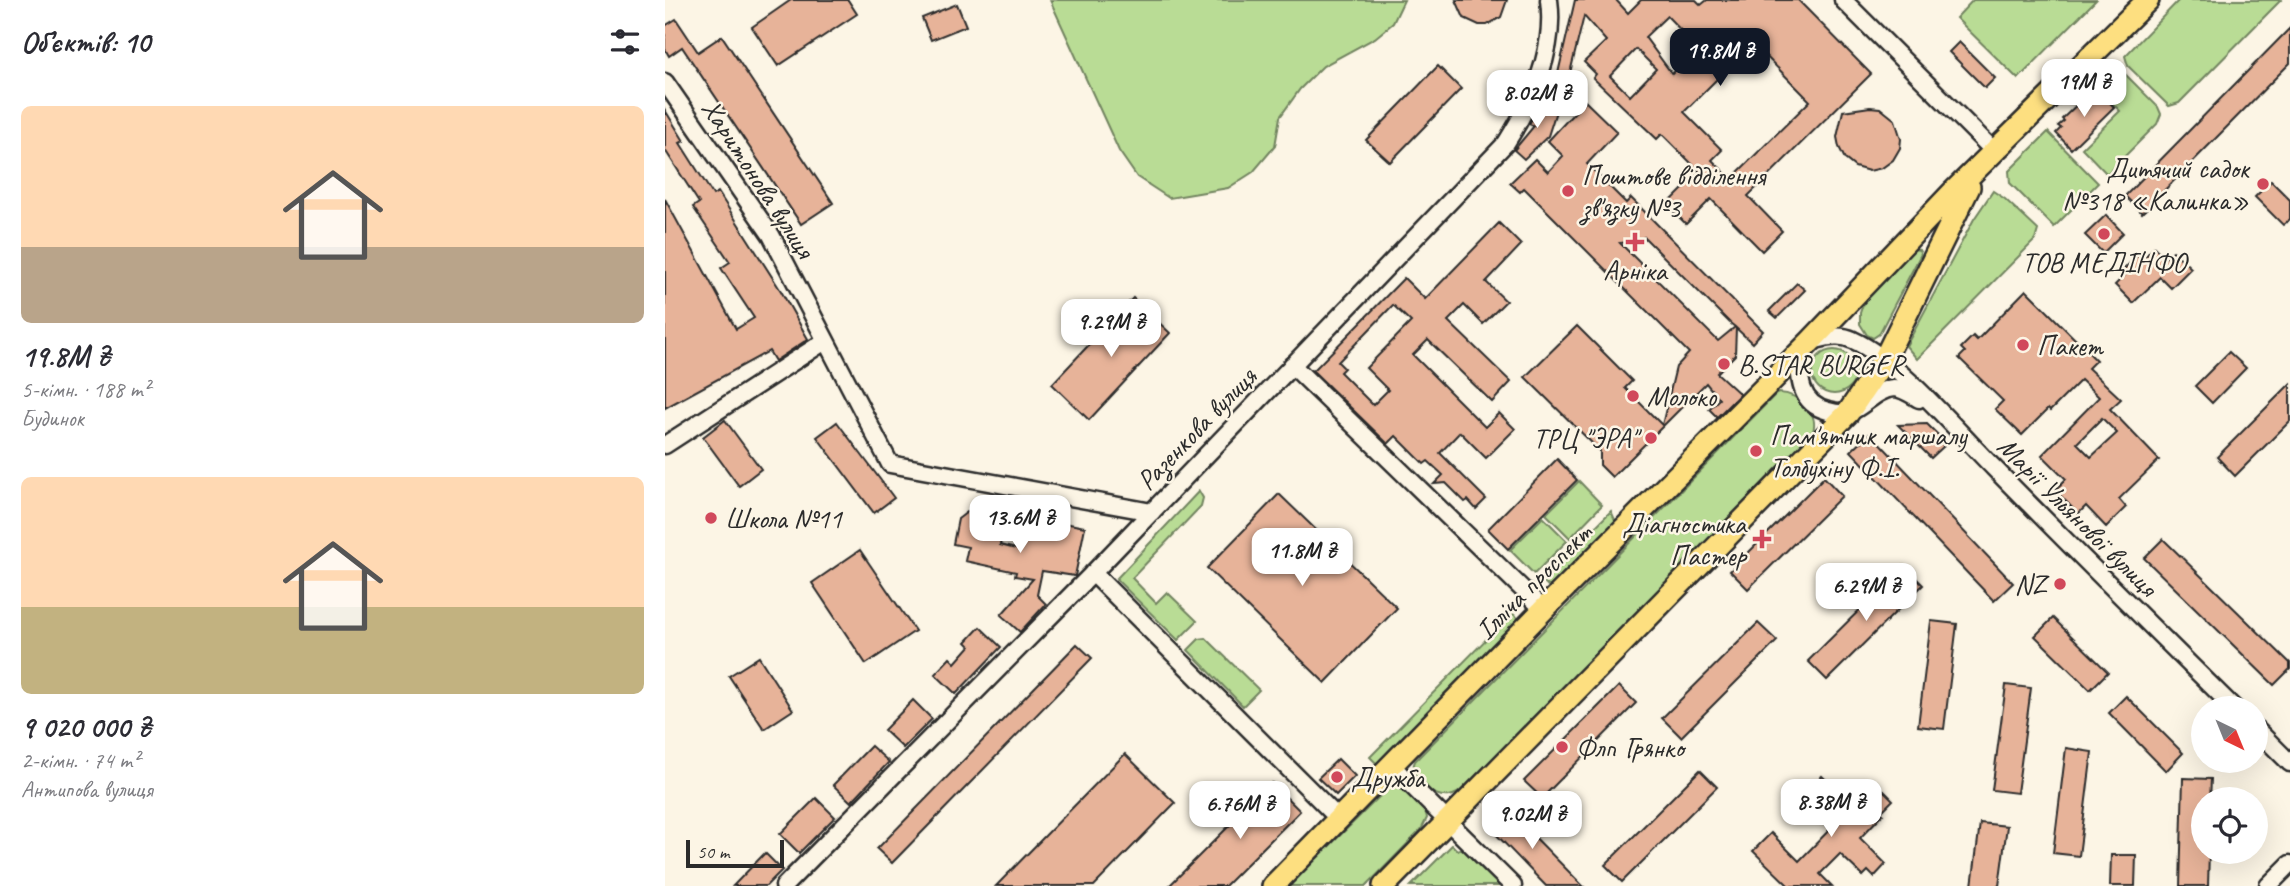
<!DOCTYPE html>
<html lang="uk">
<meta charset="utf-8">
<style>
body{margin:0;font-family:Caveat,sans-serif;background:#f2f2f3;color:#2b2b33;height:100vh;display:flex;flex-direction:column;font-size:26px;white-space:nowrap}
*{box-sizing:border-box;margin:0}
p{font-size:23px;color:#7c7c81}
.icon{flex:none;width:38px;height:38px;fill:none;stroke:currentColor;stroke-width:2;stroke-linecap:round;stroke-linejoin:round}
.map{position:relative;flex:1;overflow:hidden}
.sheet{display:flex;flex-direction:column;background:#fff;width:665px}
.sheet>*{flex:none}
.needle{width:46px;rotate:137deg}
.controls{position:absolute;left:1526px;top:696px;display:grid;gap:14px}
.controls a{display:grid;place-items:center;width:77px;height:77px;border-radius:50%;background:#fff;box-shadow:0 7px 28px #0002;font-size:35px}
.scale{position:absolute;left:21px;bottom:18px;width:98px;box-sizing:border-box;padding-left:7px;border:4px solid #2b2b2b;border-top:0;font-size:19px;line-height:24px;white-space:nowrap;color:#2b2b2b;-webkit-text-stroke:5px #fcf5e5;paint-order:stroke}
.price{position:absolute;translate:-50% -60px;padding:0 16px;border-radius:14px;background:#fff;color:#222;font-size:23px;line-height:46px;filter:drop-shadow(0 2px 4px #0008)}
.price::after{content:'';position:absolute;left:50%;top:42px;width:21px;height:16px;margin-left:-10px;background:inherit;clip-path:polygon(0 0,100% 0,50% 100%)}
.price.current{background:#111827;color:#fff}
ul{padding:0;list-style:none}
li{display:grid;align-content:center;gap:14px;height:371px;padding:0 21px}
li span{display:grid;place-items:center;height:217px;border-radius:10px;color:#555}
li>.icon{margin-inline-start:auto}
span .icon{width:126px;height:126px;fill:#fffc;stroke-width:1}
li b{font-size:30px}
h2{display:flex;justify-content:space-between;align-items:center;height:84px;padding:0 21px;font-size:30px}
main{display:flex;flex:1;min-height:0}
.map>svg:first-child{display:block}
.green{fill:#b9dc95;stroke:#728460;stroke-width:2}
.building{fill:#e7b399;stroke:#2b2b2b;stroke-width:2;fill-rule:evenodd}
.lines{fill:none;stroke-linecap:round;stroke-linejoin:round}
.minor-casing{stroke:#2b2b2b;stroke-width:21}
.major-casing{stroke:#2b2b2b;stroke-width:26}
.minor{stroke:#fcf5e5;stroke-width:16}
.major{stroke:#fddf80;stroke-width:21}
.poi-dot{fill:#d1495b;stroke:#fcf5e5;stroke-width:2.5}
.labels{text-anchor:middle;stroke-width:5;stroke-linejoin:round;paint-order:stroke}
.poi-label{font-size:28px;fill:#2b2b2b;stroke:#fcf5e5;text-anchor:start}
.street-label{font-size:28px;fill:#2b2b2b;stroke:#fcf5e5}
</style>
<main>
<section class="sheet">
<h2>Об’єктів: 10<svg class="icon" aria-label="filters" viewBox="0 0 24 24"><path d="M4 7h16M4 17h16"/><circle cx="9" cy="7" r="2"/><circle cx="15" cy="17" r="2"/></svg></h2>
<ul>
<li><span style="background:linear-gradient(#ffd9b3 65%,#b9a48a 0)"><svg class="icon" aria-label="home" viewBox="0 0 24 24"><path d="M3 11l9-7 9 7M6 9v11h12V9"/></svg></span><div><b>19.8M ₴</b><p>5-кімн. · 188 m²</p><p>Будинок</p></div></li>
<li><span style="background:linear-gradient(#ffd9b3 60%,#c2b280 0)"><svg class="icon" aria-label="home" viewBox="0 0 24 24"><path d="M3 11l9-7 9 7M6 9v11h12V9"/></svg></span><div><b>9 020 000 ₴</b><p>2-кімн. · 74 m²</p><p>Антипова вулиця</p></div></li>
</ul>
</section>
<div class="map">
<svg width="1625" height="886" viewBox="0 0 1625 886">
<rect width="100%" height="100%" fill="#fcf5e5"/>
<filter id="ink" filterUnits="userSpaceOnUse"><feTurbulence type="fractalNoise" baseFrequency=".0143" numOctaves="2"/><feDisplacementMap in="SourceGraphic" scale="14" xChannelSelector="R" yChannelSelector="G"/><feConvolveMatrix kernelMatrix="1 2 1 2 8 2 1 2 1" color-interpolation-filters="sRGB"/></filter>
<g filter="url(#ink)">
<g class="green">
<polygon points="385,0 739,0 728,23 710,38 658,66 635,89 615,117 610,146 588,172 563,188 504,198 472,177 454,151"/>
<polygon points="1308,0 1431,0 1353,79 1291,18"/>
<polygon points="1514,0 1616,0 1514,103 1504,106 1463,66 1460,56"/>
<polygon points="1458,72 1493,107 1496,114 1492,124 1442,174 1417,148 1455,111 1437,93"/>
<polygon points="1383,132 1433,183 1389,227 1345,183 1344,171"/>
<polygon points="1328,191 1340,199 1373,230 1370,240 1252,359 1241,346 1309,219"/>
<polygon points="1249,249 1254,250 1256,254 1214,334 1208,338 1202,335 1195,324 1195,313 1199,301"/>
<circle cx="1169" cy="372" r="22"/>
<path d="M1114 393C1134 393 1156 414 1147 434L799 788C795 792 790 795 784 796 768 799 742 778 750 761L1111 394Z"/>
<polygon points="914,481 937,505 905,538 881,514"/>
<polygon points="534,491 538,498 536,506 467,578 491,603 502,592 532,621 513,640 451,579"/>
<polygon points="946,511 951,522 885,588 877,580"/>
<polygon points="878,517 902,541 869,574 845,550"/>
<polygon points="847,613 854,619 712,764 705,757"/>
<polygon points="541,638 594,690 578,706 523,650 534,639"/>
<polygon points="727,784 737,784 760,809 762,818 756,830 701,886 624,886"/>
<polygon points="787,845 792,850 800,847 841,886 746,886"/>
</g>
<g class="building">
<polygon points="126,0 183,0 192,14 113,66 87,27"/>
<polygon points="791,0 842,0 836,17 822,25 814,25 799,18"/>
<path d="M910 0H951L963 13 976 0H1031L1036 5 1042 0H1133L1206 74 1083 196 1117 231 1097 251 1046 199 1021 224 1002 205 1035 172 997 134 992 139 928 78 931 74 919 62 941 41 919 16 902 85 891 82ZM1002 16 1033 48 1007 74 980 37ZM1088 43 1145 101 1070 175H1062L1047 160 1057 150 1019 112ZM971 49 991 69 965 96 945 76Z"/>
<polygon points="292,4 301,26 266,40 257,18"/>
<polygon points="11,19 33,52 57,36 168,203 136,224 17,47 4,56 0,49 0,26"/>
<polygon points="1625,28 1625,63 1477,213 1460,196"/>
<polygon points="1294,42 1330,78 1320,88 1284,52"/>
<polygon points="773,66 796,89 725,162 701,140"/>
<polygon points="1434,91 1449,107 1406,149 1391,133 1396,128 1393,126 1399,121 1397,119 1419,98 1420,100"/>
<path d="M920 101 952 132 922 164 961 203 966 198 1098 331 1087 343 1071 328 1070 355 1052 373 1075 394 1052 417 1044 409 1054 399 1041 383 947 477 935 465V451L860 377 912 326 967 381 960 388 997 425 1011 367 1024 353 859 188 855 192 845 183 870 159 883 172 898 156 883 141ZM979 237 1065 323 1070 327 1053 341 955 243 974 241Z"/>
<polygon points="880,103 892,108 883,136 859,159 849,150 869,126 864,124 875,104 880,105"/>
<polygon points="1205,107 1215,108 1230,120 1236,139 1235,148 1228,160 1217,168 1204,171 1190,167 1180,159 1174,147 1172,137 1178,111"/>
<polygon points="0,110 19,141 15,143 48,195 53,192 116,291 143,339 110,361 104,351 0,408 0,199 71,329 89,318 56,268 65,262 28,207 34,203 0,150"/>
<polygon points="1606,181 1625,200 1625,219 1618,225 1590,197"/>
<polygon points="1441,215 1458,233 1438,253 1420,235"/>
<path d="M834 223 856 245 821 282 841 301 818 324 799 305 783 321 846 382 827 402 763 340 748 355 820 427 834 413 850 429 821 458 795 432 775 453 821 499 811 509 803 500 800 502 781 483 769 484 778 475 763 461 759 464 731 436 723 444 648 371 739 278 760 299ZM728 305 746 322 701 368 723 390 708 405 675 372 679 368 673 362Z"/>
<polygon points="1489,247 1500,258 1508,251 1526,268 1506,288 1495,277 1468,303 1450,285 1460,275 1457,271 1475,253 1479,258"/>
<polygon points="1132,283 1140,290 1112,318 1104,311"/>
<path d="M1361 290 1431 360 1423 368 1456 399 1445 409 1494 460 1454 499 1461 507 1441 527 1421 506 1413 514 1390 490 1401 479 1377 455 1434 397 1416 380 1385 411 1383 409 1357 435 1330 409 1338 401 1294 358 1300 352 1296 348 1308 336 1312 340ZM1437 418 1452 433 1426 457 1412 443Z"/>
<polygon points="468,298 505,333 424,420 387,384"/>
<polygon points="1564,352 1581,368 1547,403 1530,386"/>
<polygon points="1625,384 1625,421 1570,476 1552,457"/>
<polygon points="60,420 96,469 74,486 38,437"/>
<polygon points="172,422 229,498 209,513 152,437"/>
<polygon points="1262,424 1276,438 1274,441 1279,446 1266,458 1233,425"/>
<polygon points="1205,433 1348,583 1329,601 1186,451"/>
<polygon points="892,459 912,480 843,549 823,529"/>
<polygon points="1159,477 1177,496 1083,589 1065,571"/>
<polygon points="614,494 732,608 660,683 542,568"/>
<polygon points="310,506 342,513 335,545 355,550 362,520 398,527 399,523 420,527 410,576 377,571 372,595 381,604 355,632 336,615 368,579 350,576 351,572 300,561 303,547 288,544 293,519"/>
<polygon points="1498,539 1625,663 1625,669 1609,685 1479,558"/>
<polygon points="195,550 250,631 201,664 147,583"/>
<polygon points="1239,566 1258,585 1162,680 1143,661"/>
<polygon points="1388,618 1443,672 1425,690 1370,636"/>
<polygon points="1266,621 1292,624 1279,729 1253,726"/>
<polygon points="1093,623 1112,641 1016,737 997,718"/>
<polygon points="315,627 336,647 291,694 270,674 285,658 290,663 305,646 301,642"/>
<polygon points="412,644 427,658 227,863 212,849"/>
<polygon points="94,657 128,710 99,729 64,676"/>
<polygon points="1341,685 1366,688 1352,793 1327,790"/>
<polygon points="954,686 971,703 877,798 859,781"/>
<polygon points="1461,696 1518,753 1501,771 1444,713"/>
<polygon points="248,700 267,719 238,748 219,730"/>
<polygon points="206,746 224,762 186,802 168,785"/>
<polygon points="1401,748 1427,752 1414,856 1388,853"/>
<polygon points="460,754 510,803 429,886 331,886"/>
<polygon points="673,759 690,776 671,795 653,778"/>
<polygon points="1035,770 1052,787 957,882 940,865"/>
<polygon points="1157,776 1188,806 1211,783 1228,800 1216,812 1218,814 1195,838 1221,864 1209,877 1203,871 1198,876 1175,854 1155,874 1167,886 1124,886 1088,851 1106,833 1134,861 1175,819 1144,790"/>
<polygon points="1518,778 1546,779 1545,800 1538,800 1538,852 1544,852 1543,886 1515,886"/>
<polygon points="607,783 635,811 560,886 504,886"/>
<polygon points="151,798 170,817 134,853 115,834"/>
<polygon points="841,808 854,821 918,886 881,886 823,826"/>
<polygon points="1315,823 1342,826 1334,886 1307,886"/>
<polygon points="100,853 117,870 101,886 68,886"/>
<polygon points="1446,855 1471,855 1470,886 1445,886"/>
</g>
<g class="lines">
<g class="minor-casing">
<g id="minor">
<polyline points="1178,0 1330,152"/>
<polyline points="0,82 106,235 225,464 487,512"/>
<path d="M1146 341C1160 338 1174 333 1188 340 1234 361 1292 431 1329 468 1408 549 1489 629 1570 709"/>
<path d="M1134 353C1134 378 1134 404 1163 411 1170 413 1179 414 1185 412 1200 406 1212 389 1229 388 1237 388 1247 395 1254 399"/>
<polyline points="627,365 879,610"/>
<polyline points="0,445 160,341"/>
<polyline points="428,573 674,819"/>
<polyline points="1591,729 1625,763"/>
<polyline points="726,765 848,886"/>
<path d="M119 886 428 573 841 143C867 102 891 51 884 0"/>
<polyline points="1603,886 1625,864"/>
</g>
</g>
<g class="major-casing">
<g id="major">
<polyline points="608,886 889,599 1146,341 1289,191 1483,0"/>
<polyline points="719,886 1183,413 1219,360 1304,187"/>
</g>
</g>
<use href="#minor" class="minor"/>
<use href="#major" class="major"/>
</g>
</g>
<g class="poi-dot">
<circle cx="1598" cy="184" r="7"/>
<circle cx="903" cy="191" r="7"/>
<circle cx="1439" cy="234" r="7"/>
<path d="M966.5 231.5h7v7h7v7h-7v7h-7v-7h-7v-7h7z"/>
<circle cx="1358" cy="345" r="7"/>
<circle cx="1059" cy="364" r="7"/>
<circle cx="968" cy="396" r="7"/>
<circle cx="986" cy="438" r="7"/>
<circle cx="1091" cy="451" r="7"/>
<circle cx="46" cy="518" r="7"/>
<path d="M1093.5 528.5h7v7h7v7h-7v7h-7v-7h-7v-7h7z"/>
<circle cx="1395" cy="584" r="7"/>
<circle cx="897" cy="747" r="7"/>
<circle cx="672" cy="777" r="7"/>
</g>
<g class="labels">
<g class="poi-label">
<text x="1584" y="178" text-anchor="end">Дитячий садок<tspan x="1584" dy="32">№318 «Калинка»</tspan></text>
<text x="917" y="185">Поштове відділення<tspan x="917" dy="32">зв'язку №3</tspan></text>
<text x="1439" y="272" text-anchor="middle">ТОВ МЕДІНФО</text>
<text x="970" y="280" text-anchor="middle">Арніка</text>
<text x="1372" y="355">Пакет</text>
<text x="1073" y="374">B.STAR BURGER</text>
<text x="982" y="406">Молоко</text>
<text x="1105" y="445">Пам'ятник маршалу<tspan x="1105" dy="32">Толбухіну Ф.І.</tspan></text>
<text x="972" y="448" text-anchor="end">ТРЦ "ЭРА"</text>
<text x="60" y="528">Школа №11</text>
<text x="1081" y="533" text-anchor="end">Діагностика<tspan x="1081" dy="32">Пастер</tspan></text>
<text x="1381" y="594" text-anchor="end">NZ</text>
<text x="911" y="757">Флп Грянко</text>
<text x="686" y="787">Дружба</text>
</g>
<g class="street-label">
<text transform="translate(94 178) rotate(57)" y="10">Харитонова вулиця</text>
<text transform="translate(531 428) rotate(-46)" y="10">Разенкова вулиця</text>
<text transform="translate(1413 516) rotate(45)" y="10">Марії Ульянової вулиця</text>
<text transform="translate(868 581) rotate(-45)" y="10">Ілліча проспект</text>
</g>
</g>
</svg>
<div class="controls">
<a><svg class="needle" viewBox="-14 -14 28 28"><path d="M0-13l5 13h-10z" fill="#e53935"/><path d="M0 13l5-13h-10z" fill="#7c7c81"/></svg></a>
<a><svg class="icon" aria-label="locate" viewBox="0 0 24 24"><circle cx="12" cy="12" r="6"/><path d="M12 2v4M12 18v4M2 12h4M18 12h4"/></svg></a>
</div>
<div class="scale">50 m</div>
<b class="price current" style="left:1055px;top:88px">19.8M ₴</b>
<b class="price" style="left:1419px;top:119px">19M ₴</b>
<b class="price" style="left:872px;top:130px">8.02M ₴</b>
<b class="price" style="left:446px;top:359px">9.29M ₴</b>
<b class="price" style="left:355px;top:555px">13.6M ₴</b>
<b class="price" style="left:637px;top:588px">11.8M ₴</b>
<b class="price" style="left:1201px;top:623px">6.29M ₴</b>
<b class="price" style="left:1166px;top:839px">8.38M ₴</b>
<b class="price" style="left:575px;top:841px">6.76M ₴</b>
<b class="price" style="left:867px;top:851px">9.02M ₴</b>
</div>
</main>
